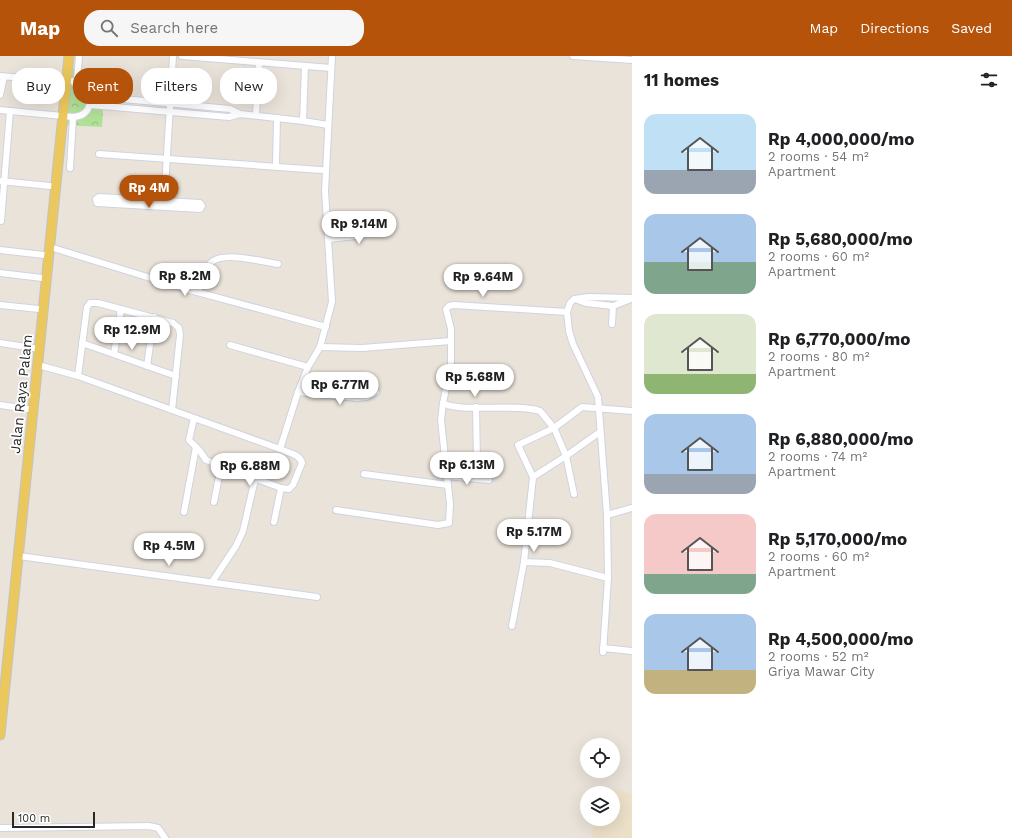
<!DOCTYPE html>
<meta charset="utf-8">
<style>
body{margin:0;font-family:"Work Sans",sans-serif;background:#f6f6f6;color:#202124;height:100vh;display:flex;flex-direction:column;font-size:15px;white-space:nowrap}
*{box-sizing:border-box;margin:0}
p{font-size:13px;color:#757577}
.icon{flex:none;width:22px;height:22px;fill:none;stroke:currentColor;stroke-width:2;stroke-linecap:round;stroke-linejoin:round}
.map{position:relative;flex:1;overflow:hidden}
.details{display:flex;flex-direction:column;background:#fff;width:380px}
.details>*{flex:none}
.guide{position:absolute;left:12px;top:12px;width:380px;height:36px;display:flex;gap:8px}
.fabs{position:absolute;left:580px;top:682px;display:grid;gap:8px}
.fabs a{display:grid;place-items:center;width:40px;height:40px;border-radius:50%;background:#fff;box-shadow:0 4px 16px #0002;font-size:20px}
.scale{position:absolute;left:12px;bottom:10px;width:83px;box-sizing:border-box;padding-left:4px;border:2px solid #282828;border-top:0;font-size:11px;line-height:14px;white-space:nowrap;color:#282828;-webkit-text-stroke:3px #fff;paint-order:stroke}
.price{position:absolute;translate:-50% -34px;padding:0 9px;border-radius:14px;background:#fff;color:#222;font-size:13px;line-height:26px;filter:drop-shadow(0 1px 2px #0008)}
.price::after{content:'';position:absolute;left:50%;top:24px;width:12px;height:9px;margin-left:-6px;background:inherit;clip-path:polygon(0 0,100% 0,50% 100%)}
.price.selected{background:#b45309;color:#fff}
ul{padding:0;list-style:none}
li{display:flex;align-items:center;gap:12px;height:100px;padding:0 12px}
li span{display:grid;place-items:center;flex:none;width:112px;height:80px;border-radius:12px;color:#555}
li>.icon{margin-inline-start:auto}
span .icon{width:48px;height:48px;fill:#fffc;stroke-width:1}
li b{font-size:17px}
h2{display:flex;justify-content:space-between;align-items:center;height:48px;padding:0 12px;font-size:17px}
.pill{padding:0 14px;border-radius:16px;background:#fff;box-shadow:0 4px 16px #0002;font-size:14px;line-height:36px}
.pill.selected{background:#b45309;color:#fff}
header{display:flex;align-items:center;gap:24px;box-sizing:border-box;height:56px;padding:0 20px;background:#b45309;color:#fff}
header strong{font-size:19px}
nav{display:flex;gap:22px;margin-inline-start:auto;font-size:14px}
.search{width:280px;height:36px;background:#f6f6f6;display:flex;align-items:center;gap:10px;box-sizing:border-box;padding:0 14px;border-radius:16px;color:#757577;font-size:15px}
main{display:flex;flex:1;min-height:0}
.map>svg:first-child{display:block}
.education{fill:#ece0c9}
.park{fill:url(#park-crowns)}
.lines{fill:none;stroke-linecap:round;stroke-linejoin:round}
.minor-casing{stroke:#cfd3e1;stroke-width:8}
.primary-casing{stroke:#c3c3c3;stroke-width:11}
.minor{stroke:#fff;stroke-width:6}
.primary{stroke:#ebc85d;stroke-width:9}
.labels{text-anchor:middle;stroke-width:3.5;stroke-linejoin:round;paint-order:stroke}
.street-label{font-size:14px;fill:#282828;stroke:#fff}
</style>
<header>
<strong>Map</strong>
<div class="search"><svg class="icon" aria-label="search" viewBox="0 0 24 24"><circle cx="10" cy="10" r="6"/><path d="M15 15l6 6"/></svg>Search here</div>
<nav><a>Map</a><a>Directions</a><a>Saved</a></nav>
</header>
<main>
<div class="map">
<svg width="632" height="782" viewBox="0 0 632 782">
<defs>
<pattern id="park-crowns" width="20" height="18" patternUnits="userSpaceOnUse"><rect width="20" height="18" fill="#b1e097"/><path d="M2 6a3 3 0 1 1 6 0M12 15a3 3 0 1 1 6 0" fill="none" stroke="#98c082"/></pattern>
</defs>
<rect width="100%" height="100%" fill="#eae3da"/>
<polygon class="education" points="604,731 632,738 632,782 591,782 596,763 613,763 613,737 602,737"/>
<polygon class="park" points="67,12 105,17 102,71 61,69"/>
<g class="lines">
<g class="minor-casing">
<g id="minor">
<polyline points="182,0 331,12"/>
<polyline points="573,0 632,4"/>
<polyline points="0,20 61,25"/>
<polyline points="77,26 79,0"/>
<polyline points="0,39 4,21"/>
<polyline points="91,40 230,53 240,58"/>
<polyline points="91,49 229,61 240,58 303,65 305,10"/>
<path d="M0 54 73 61C87 60 90 52 91 40 86 29 78 26 66 24"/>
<polyline points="256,59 259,7"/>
<polyline points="303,65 328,69"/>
<polyline points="99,98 321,114"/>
<polyline points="276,110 277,62"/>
<polyline points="70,112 73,61"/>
<polyline points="0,125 50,130"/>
<polygon points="99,141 200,147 202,150 200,153 97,147 96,143"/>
<polyline points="164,148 173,0"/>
<polyline points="1,165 10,55"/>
<polyline points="328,183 357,180 358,162"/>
<polyline points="50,191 186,233 326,271"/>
<polyline points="0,194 44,199"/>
<polyline points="0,217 42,222"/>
<path d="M198 236C201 227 203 217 209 209 219 193 262 206 278 208"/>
<polyline points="575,243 586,247 613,250"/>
<polyline points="0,249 39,253"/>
<polyline points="612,268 613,250 631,243"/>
<polyline points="0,287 40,293"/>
<polyline points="82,287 176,320"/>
<polyline points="230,289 308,311"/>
<polyline points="320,291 362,292 451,285"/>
<polyline points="114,298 121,253"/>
<path d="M38 309 78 320 280 393C288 397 300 398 302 407L293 429 289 433 281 432 206 404 200 395 189 384 194 362"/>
<polyline points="147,310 154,261"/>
<polyline points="78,320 87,251 90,247 98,247 173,267 179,272 180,279 172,354"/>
<polyline points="298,336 357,342 367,341 376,336"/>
<polyline points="0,349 28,353"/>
<polyline points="476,351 477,406"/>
<polyline points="280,393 298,336 308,311 320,291 332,246 325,135 332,0"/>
<polyline points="364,418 448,429"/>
<polyline points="446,420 489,424"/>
<path d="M533 421 566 400 554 372 540 355C518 347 458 357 443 347L451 309V273L446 253 449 250 454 249 567 256"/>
<polyline points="574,438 566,400 600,376"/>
<polyline points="214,446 221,410"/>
<polyline points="336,454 438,469 449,467 450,448 441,364 443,347"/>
<polyline points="184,456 196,391"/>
<polyline points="607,459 632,452"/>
<polyline points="274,466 281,432"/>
<polyline points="19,500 317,541"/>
<polyline points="524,506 550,507 608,522"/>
<polyline points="212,526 236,490 243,475 255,423"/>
<polyline points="512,570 524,506 533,421 518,389 554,372 582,351 632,355"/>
<polyline points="603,592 632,595"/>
<polyline points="603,596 608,522 607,459 598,341 573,288 569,275 567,256 570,247 574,243 589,241 632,242"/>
<polyline points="0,772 149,770 158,772 165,782"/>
</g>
</g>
<g class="primary-casing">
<polyline id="primary" points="0,679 69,0"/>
</g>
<use href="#minor" class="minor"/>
<use href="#primary" class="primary"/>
</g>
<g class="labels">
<g class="street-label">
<text transform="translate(21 338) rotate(-84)" y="5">Jalan Raya Palam</text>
</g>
</g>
</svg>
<div class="fabs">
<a><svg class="icon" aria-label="locate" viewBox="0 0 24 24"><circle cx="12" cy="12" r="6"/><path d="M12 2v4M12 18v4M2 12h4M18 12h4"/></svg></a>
<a><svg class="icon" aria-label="layers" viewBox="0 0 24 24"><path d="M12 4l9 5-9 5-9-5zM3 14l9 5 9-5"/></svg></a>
</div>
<div class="scale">100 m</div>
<b class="price selected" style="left:149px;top:153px">Rp 4M</b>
<b class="price" style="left:359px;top:189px">Rp 9.14M</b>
<b class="price" style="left:185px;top:241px">Rp 8.2M</b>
<b class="price" style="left:483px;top:242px">Rp 9.64M</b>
<b class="price" style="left:132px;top:295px">Rp 12.9M</b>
<b class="price" style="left:475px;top:342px">Rp 5.68M</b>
<b class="price" style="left:340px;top:350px">Rp 6.77M</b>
<b class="price" style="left:467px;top:430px">Rp 6.13M</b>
<b class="price" style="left:250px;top:431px">Rp 6.88M</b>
<b class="price" style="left:534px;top:497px">Rp 5.17M</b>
<b class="price" style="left:169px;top:511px">Rp 4.5M</b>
<div class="guide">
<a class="pill">Buy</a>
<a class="pill selected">Rent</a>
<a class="pill">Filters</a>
<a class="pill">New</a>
</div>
</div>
<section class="details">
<h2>11 homes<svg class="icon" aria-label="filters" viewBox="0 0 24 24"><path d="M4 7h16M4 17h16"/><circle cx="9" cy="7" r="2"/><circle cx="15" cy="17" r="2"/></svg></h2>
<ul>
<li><span style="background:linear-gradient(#bfe0f5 70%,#9aa5b1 0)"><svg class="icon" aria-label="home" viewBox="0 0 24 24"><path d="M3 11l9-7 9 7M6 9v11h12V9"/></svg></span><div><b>Rp 4,000,000/mo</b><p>2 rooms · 54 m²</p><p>Apartment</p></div></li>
<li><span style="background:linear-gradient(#a9c7e8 60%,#7fa58c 0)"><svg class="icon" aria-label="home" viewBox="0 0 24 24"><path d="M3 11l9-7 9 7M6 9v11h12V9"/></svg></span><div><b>Rp 5,680,000/mo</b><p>2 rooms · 60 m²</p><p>Apartment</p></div></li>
<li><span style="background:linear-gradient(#dfe7d0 75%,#8fb573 0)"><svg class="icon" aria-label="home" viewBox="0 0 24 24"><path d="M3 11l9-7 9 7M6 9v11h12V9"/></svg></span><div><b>Rp 6,770,000/mo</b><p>2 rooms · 80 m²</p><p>Apartment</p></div></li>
<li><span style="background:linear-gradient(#a9c7e8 75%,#9aa5b1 0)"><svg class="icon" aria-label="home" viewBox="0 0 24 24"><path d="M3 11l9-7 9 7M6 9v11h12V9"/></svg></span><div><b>Rp 6,880,000/mo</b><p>2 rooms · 74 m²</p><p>Apartment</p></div></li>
<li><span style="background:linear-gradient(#f6c9c9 75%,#7fa58c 0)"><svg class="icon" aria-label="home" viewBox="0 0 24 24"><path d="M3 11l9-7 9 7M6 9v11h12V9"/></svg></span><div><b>Rp 5,170,000/mo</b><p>2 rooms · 60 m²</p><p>Apartment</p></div></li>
<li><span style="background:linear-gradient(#a9c7e8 70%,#c2b280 0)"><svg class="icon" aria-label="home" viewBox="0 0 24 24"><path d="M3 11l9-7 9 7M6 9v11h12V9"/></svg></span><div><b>Rp 4,500,000/mo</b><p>2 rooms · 52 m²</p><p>Griya Mawar City</p></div></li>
</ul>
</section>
</main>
